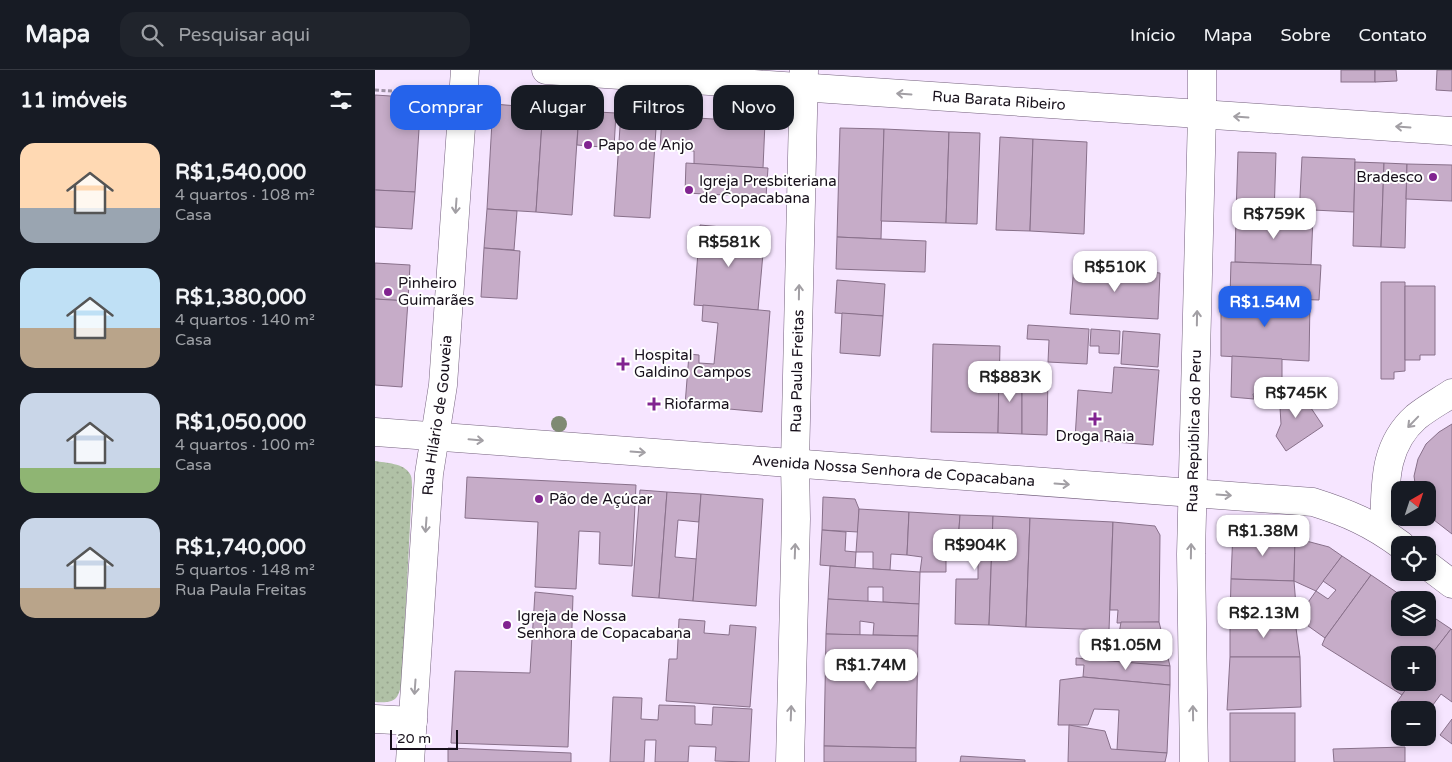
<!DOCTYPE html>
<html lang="pt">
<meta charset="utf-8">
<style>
body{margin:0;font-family:"Varela Round",sans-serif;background:#20242c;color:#f1f3f6;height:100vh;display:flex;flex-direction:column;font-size:19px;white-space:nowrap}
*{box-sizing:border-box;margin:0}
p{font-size:16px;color:#9ea1a6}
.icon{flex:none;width:28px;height:28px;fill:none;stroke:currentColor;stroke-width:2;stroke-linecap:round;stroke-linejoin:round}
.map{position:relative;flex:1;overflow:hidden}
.panel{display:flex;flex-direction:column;background:#171b24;width:375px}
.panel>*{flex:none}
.top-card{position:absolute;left:15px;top:15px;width:475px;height:45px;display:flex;gap:10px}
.needle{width:32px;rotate:39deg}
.buttons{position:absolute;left:1016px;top:411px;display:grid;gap:10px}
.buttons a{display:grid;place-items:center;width:45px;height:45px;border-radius:10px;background:#171b24;box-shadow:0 2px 8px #0003;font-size:25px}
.scale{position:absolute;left:15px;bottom:12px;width:68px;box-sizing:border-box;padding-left:5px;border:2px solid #17101b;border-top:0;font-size:14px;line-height:18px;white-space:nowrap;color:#17101b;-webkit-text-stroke:4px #fff;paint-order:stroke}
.price{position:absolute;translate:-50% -42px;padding:0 11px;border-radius:10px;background:#fff;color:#222;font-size:16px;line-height:32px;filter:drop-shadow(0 1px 2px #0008)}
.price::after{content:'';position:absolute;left:50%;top:30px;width:15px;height:11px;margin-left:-8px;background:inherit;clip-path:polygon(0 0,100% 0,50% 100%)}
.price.current{background:#2563eb;color:#fff}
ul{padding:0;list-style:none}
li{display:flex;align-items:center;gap:15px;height:125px;padding:0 20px}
li span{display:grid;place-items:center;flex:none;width:140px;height:100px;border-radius:15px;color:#555}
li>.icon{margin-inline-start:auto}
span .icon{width:60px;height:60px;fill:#fffc;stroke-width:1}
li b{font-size:21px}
h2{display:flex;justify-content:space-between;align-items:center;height:60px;padding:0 20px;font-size:21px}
.pill{padding:0 18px;border-radius:15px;background:#171b24;box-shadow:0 2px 8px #0003;font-size:18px;line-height:45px}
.pill.current{background:#2563eb;color:#fff}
header{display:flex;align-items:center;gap:30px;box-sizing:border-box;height:70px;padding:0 25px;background:#171b24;border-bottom:1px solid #363941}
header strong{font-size:24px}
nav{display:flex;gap:28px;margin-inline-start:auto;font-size:18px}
.search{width:350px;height:45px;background:#20242c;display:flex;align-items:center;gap:12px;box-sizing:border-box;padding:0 18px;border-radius:15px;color:#9ea1a6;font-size:19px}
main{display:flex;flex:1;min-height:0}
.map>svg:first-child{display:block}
.park{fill:url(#park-dots)}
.building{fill:#c6acc8;stroke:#88708a}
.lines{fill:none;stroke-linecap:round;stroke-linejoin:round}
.minor-casing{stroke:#74617d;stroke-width:29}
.major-casing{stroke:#74617d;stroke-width:29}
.path{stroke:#9f92a6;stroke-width:3;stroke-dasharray:4 2.5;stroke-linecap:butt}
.minor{stroke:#fff;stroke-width:28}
.major{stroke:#fff;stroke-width:28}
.tree{fill:#7f8a73}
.oneway{stroke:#a29fa4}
.poi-dot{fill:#812490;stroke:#fff;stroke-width:2}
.labels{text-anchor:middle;stroke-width:4;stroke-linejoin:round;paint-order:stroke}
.street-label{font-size:15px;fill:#17101b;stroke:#fff}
.poi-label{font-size:15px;fill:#17101b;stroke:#fff;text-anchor:start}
</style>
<header>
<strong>Mapa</strong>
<div class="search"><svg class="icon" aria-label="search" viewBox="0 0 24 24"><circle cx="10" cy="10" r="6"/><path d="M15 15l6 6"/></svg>Pesquisar aqui</div>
<nav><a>Início</a><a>Mapa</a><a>Sobre</a><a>Contato</a></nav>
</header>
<main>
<section class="panel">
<h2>11 imóveis<svg class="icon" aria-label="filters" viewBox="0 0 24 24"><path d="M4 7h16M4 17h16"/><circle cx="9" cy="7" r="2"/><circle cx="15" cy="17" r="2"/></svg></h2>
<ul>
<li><span style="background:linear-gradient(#ffd9b3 65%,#9aa5b1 0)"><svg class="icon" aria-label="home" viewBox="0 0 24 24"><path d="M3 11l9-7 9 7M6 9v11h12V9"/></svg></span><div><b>R$1,540,000</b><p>4 quartos · 108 m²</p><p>Casa</p></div></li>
<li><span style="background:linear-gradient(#bfe0f5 60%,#b9a48a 0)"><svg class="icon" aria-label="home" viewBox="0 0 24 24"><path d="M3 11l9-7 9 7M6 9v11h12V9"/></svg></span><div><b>R$1,380,000</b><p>4 quartos · 140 m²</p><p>Casa</p></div></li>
<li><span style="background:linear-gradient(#c9d6e8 75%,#8fb573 0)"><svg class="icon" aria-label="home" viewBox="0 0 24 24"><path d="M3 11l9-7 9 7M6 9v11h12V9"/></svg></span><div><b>R$1,050,000</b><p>4 quartos · 100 m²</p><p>Casa</p></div></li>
<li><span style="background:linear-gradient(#c9d6e8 70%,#b9a48a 0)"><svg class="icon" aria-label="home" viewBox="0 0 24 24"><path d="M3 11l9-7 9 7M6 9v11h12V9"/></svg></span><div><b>R$1,740,000</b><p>5 quartos · 148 m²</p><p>Rua Paula Freitas</p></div></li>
</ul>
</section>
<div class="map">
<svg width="1077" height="692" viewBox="0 0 1077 692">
<defs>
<pattern id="park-dots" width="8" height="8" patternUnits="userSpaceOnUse" patternTransform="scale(1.25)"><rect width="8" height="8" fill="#b0c1a6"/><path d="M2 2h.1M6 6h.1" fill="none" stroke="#97a58e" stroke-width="1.8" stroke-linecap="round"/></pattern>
</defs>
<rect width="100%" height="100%" fill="#f6e5ff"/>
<path class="park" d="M0 391C11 393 29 393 35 404 37 407 37 413 37 417L27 611C23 631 20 633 0 632Z"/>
<g class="building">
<rect x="966" y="0" width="34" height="12"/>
<polygon points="1000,0 1021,0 1022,11 1000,12"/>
<polygon points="1062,0 1077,0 1077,21 1061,20"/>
<polygon points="0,25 46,28 40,122 0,120"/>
<polygon points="118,34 168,38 161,142 112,139"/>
<polygon points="168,38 204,41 197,145 161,142"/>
<polygon points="204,41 241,43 239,78 202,75"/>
<polygon points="246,42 282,44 275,148 239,146"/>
<polygon points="287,46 390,52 388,98 319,94 319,81 285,79"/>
<polygon points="465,58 509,59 506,169 462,167"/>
<polygon points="509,59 574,62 571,153 506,151"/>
<polygon points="574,62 605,63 602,154 571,153"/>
<polygon points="625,67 658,69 655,161 621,160"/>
<polygon points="658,69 712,72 709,164 655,161"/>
<polygon points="863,82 901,83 899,146 861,145"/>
<polygon points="927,87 980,89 979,142 938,140 938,147 924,147"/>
<polygon points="980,92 1009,93 1006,177 978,176"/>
<polygon points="311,93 393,98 391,127 310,123"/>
<polygon points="1009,93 1032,94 1030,178 1006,177"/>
<polygon points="1032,94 1077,95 1077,131 1031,129"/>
<polygon points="0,120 40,122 37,159 0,157"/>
<polygon points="112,139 142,141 139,180 109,178"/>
<polygon points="861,145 938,147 936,195 860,192"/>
<polygon points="325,155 390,161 383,240 319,235"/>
<polygon points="462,167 551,171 550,202 461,199"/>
<polygon points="109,178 145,181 142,229 106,227"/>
<polygon points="856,192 946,195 944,230 855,227"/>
<polygon points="0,193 35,195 33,231 0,229"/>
<polygon points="699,195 785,203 783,249 695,244"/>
<polygon points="462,210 510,214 508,246 460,243"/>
<polygon points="1006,212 1030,212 1030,301 1019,302 1019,309 1006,309"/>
<polygon points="1030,216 1060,216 1060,285 1045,285 1045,290 1030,290"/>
<polygon points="846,226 935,230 934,291 846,286"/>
<polygon points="0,229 33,231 27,317 0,315"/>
<polygon points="328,235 395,241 387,342 310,335 314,284 324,285 324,293 339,294 343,253 327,251"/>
<polygon points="467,243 508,246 505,286 465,283"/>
<polygon points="653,255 714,259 712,294 673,292 674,270 652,269"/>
<polygon points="716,259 745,261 744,284 724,283 724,276 715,276"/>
<polygon points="748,261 785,264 783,297 746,294"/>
<polygon points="558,274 625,276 623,363 556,362"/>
<polygon points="857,286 907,289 907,321 878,324 879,329 856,327"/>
<polygon points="739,297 784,300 778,375 700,369 703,320 737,323"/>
<polygon points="624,302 647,303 647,364 623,363"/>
<polygon points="647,303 673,304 672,365 647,364"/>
<polygon points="924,320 948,356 911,381 901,366 906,354 904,321"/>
<polygon points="1077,354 1077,464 1059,450 1052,443 1052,420 1041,420 1039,406 1043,389 1051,374 1064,362"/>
<polygon points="92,407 261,415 257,496 224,494 225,462 204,461 201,519 160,517 163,452 90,448"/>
<polygon points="265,420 292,422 284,528 257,526"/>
<polygon points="292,422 326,424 324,452 303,450 300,487 322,489 318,531 284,528"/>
<polygon points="326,424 388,429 381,536 318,531"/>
<polygon points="448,427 480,429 484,439 483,462 447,460"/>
<polygon points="484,439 534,442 532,485 516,484 515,500 498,499 498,482 481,482"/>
<polygon points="534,442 585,445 582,486 571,486 571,502 545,502 547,487 532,485"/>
<polygon points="585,445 618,446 614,555 580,554 581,509 603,509 603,488 582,486"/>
<polygon points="618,446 655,448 651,557 614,555"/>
<polygon points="655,448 738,452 734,560 651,557"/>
<polygon points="738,452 780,456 785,465 784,552 742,553 743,540 735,540"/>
<polygon points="447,460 471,462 470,481 481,482 480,498 445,495"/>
<polygon points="858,460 920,468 919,511 856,509"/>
<polygon points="920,468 954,477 967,486 941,521 919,511"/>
<polygon points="967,486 996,505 950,568 922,548 941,521 953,529 961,520 948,511"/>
<polygon points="455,496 545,502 544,534 508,532 508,517 493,517 493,532 453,529"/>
<polygon points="996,505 1033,530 1025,530 1025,558 1052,558 1052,543 1076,559 1052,590 1052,585 1025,585 1025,612 1036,612 1027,625 947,575 950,568"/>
<polygon points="856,509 919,511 922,548 920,551 855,552"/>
<polygon points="160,522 198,526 193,677 76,673 80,601 155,603"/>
<polygon points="453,529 544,534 543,566 498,565 499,553 485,551 485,565 451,564"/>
<polygon points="304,549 330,551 329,563 354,565 355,555 381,557 375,637 291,631 294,589 302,589"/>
<polygon points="920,551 925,587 855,587 855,552"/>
<polygon points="746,552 784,552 795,596 739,592 741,578 734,577 734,560 744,564"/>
<polygon points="1076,559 1077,560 1077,632 1066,624 1052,643 1052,640 1033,640 1022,632 1036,612 1052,612 1052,590"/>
<polygon points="451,564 543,566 541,678 449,676"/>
<polygon points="855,587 925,587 926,637 852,640"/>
<polygon points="701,588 795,596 795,615 708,607 709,595 701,595"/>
<polygon points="708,607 795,615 792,683 742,680 744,640 719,639 713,655 683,655 685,610"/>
<polygon points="238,627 267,628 266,649 283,650 284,635 320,636 320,654 337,655 338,637 377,639 374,692 340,691 341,677 314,676 313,692 280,692 281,670 270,670 269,692 235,692"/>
<rect x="855" y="643" width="65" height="49"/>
<polygon points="1077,649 1077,674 1065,665"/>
<polygon points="694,655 730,661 736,679 792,683 790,692 693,692"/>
<polygon points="449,676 541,678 541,692 449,692"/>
<polygon points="1030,677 1030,692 959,692 958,679"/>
<polygon points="73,678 196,683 196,692 73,692"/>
<polygon points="586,686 650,690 650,692 585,692"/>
</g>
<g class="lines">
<g class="minor-casing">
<g id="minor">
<path d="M1009 462C1011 419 1006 378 1041 347 1052 338 1065 331 1077 323"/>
<polyline points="0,649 38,651"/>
<path id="s1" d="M35 692 54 404 68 315 90 0"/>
<path id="s2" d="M415 692 421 449 420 393 429 0"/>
<path id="s3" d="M819 692 816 484 827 44V0"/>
</g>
</g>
<g class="major-casing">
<g id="major">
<path id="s4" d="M171 0 1077 61"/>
<path id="s5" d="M0 362 938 432C973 443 996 453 1026 475"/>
<polyline points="1052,495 1077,514"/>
</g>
</g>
<polyline class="path" points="0,20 63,24 63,26"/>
<use href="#minor" class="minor"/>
<use href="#major" class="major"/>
</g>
<circle class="tree" cx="184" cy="354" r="8"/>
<defs><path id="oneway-shaft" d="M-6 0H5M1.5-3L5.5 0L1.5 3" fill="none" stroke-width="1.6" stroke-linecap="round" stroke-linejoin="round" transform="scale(1.25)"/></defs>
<g class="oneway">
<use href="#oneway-shaft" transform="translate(529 24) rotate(-176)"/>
<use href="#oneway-shaft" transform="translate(866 47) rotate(-176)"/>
<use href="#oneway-shaft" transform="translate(1028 57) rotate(-176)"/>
<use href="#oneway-shaft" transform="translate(81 136) rotate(94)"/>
<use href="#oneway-shaft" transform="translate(424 222) rotate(-89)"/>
<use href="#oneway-shaft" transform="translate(822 248) rotate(-89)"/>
<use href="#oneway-shaft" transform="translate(1038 352) rotate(134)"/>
<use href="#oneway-shaft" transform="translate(101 370) rotate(5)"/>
<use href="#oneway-shaft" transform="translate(263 382) rotate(4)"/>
<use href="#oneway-shaft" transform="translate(687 414) rotate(4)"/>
<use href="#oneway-shaft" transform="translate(849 425) rotate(4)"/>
<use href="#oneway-shaft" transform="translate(51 455) rotate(94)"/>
<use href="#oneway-shaft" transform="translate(420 481) rotate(-88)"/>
<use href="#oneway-shaft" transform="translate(816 481) rotate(-89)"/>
<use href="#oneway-shaft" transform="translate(40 617) rotate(94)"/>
<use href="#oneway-shaft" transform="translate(416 643) rotate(-88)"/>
<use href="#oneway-shaft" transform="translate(818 643) rotate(-91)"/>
</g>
<g class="poi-dot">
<circle cx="213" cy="75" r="5"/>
<circle cx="1058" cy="107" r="5"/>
<circle cx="314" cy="120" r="5"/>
<circle cx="13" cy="222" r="5"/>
<path d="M245.5 286.5h5v5h5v5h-5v5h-5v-5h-5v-5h5z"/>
<path d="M276.5 326.5h5v5h5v5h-5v5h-5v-5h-5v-5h5z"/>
<path d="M717.5 341.5h5v5h5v5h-5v5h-5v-5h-5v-5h5z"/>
<circle cx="164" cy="429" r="5"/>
<circle cx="132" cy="555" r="5"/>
</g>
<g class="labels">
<g class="street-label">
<text dy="5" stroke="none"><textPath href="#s4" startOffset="454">Rua Barata Ribeiro</textPath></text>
<text dy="5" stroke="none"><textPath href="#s2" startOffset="391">Rua Paula Freitas</textPath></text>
<text dy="5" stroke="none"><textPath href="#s1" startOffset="348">Rua Hilário de Gouveia</textPath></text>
<text dy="5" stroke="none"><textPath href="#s3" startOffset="331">Rua República do Peru</textPath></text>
<text dy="5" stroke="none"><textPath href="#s5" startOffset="520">Avenida Nossa Senhora de Copacabana</textPath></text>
</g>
<g class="poi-label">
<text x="223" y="80">Papo de Anjo</text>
<text x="1048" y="112" text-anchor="end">Bradesco</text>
<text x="324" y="116">Igreja Presbiteriana<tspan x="324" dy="17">de Copacabana</tspan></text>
<text x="23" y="218">Pinheiro<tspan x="23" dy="17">Guimarães</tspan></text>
<text x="259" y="290">Hospital<tspan x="259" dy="17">Galdino Campos</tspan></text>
<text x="289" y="339">Riofarma</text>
<text x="720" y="371" text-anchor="middle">Droga Raia</text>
<text x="174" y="434">Pão de Açúcar</text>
<text x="142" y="551">Igreja de Nossa<tspan x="142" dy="17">Senhora de Copacabana</tspan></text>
</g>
</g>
</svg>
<div class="buttons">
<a><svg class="needle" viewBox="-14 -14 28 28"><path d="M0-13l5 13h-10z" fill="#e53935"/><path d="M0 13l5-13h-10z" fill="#9ea1a6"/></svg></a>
<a><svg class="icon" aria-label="locate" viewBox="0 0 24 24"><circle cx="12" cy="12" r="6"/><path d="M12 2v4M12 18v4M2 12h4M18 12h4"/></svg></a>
<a><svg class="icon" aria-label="layers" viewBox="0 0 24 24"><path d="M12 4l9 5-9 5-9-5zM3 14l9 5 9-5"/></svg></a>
<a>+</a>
<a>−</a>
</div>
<div class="scale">20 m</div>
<b class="price" style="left:899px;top:170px">R$759K</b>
<b class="price" style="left:354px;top:198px">R$581K</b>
<b class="price" style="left:740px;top:223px">R$510K</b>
<b class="price current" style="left:890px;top:258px">R$1.54M</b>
<b class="price" style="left:635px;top:333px">R$883K</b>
<b class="price" style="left:921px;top:349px">R$745K</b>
<b class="price" style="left:888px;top:487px">R$1.38M</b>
<b class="price" style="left:600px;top:501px">R$904K</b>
<b class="price" style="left:889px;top:569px">R$2.13M</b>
<b class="price" style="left:751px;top:601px">R$1.05M</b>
<b class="price" style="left:496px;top:621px">R$1.74M</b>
<div class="top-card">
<a class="pill current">Comprar</a>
<a class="pill">Alugar</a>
<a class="pill">Filtros</a>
<a class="pill">Novo</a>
</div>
</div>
</main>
